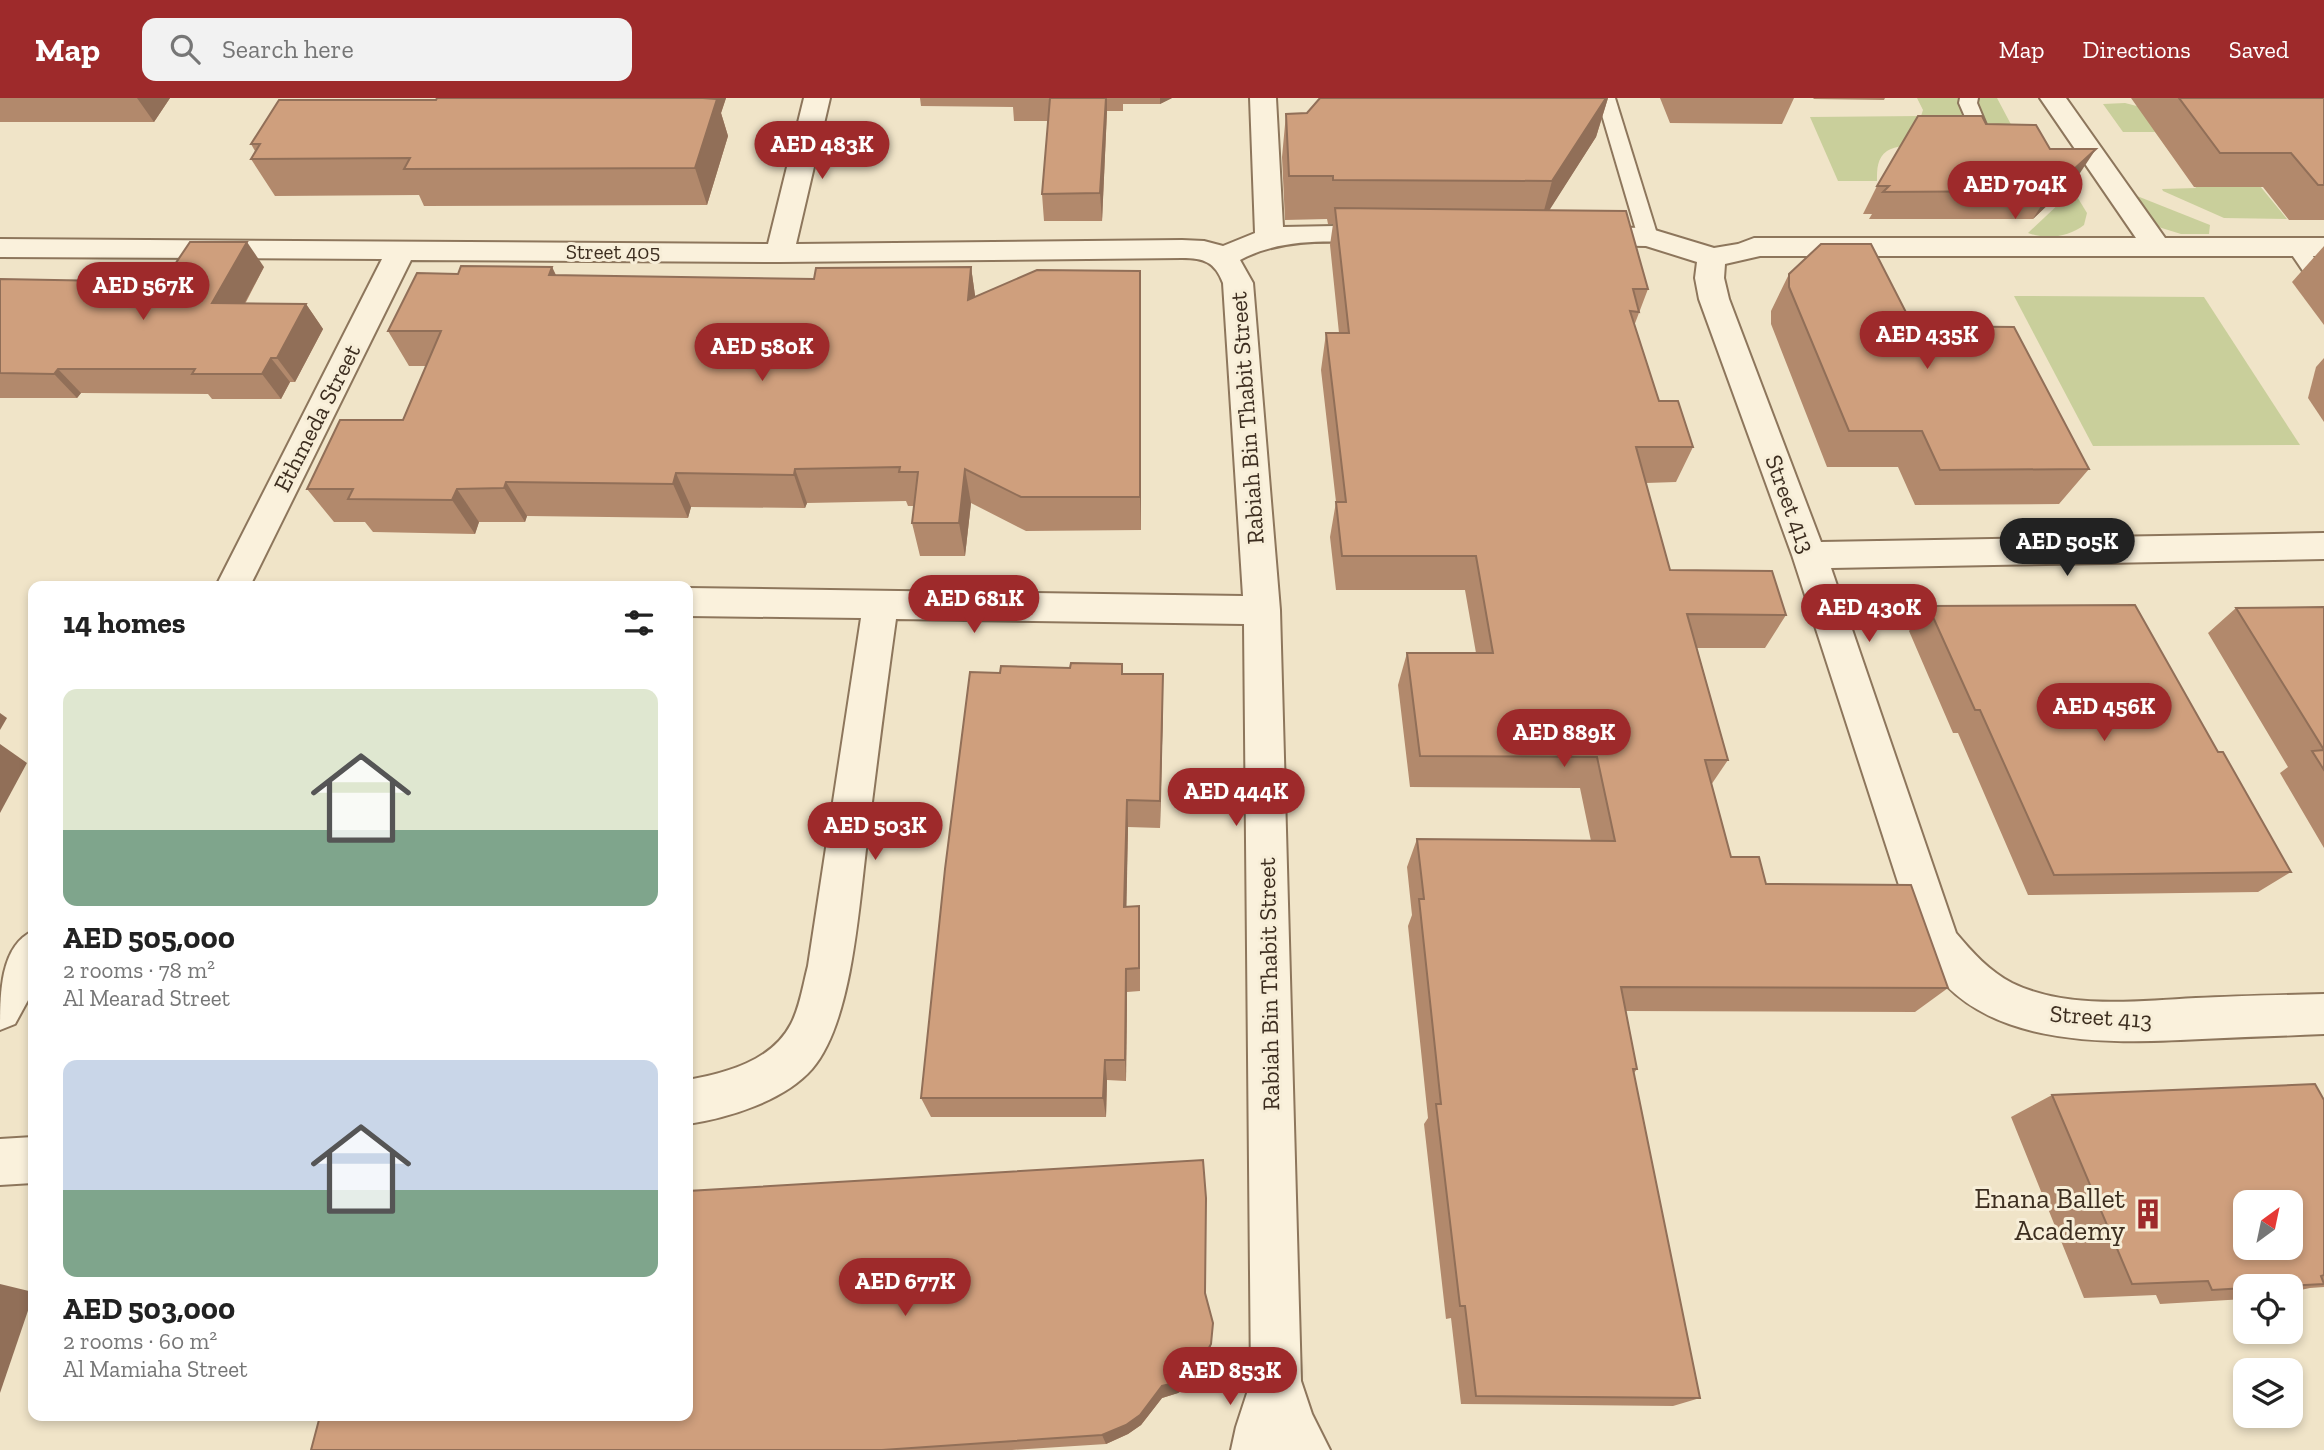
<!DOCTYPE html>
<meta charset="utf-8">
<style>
body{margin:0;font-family:"Zilla Slab",serif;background:#f2f2f2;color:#222;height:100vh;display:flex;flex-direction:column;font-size:26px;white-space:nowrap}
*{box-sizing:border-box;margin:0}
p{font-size:23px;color:#767676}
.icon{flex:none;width:38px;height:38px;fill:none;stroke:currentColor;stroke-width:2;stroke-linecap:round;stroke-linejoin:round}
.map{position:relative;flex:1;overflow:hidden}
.panel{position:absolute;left:28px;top:483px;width:665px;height:840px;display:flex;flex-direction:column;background:#fff;border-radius:14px;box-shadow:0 4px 10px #0003}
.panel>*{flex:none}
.needle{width:46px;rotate:33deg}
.fabs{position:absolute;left:2233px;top:1092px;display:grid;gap:14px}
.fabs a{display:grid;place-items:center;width:70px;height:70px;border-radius:14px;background:#fff;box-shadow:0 4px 10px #0003;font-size:35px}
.price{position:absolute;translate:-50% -60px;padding:0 16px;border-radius:24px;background:#9e2a2b;color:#fff;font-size:23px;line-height:46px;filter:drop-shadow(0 2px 4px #0008)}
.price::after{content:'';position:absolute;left:50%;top:42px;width:21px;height:16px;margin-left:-10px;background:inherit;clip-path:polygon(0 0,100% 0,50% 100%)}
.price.active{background:#222;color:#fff}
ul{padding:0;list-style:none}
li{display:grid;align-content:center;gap:14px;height:371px;padding:0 35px}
li span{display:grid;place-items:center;height:217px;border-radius:14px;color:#555}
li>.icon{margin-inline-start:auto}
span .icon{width:126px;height:126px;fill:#fffc;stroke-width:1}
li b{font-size:30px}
h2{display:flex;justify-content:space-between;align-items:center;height:84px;padding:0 35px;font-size:30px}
header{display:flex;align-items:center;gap:42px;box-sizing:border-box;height:98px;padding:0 35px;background:#9e2a2b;color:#fff}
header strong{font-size:33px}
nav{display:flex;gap:38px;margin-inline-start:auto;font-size:24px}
.search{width:490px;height:63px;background:#f2f2f2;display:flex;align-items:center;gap:18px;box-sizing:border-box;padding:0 24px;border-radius:14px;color:#767676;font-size:26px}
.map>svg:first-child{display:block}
.green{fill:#c9cf9b}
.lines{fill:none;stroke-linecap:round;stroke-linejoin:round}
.service-casing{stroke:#8d765c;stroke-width:4}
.minor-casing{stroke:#8d765c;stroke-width:4}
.service{fill:#faf1dc;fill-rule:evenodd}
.minor{fill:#faf1dc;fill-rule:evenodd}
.wall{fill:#b2896c}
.shaded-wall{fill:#916f58}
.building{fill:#cf9f7d;stroke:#916f58;stroke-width:2;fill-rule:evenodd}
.labels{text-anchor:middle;stroke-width:6;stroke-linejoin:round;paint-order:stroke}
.far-street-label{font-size:21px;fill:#3d2e20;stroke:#f7eed8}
.street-label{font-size:24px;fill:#3d2e20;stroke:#f7eed8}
.near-poi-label{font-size:28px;fill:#3d2e20;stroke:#f7eed8;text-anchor:end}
</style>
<header>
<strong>Map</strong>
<div class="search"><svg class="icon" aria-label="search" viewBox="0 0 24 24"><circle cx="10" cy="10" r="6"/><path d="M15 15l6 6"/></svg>Search here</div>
<nav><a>Map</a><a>Directions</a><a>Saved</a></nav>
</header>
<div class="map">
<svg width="2324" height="1352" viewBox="0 0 2324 1352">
<rect width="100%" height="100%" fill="#f0e4c8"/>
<g class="green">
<path d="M1917 0H1997L2024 51C1997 50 1907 39 1887 53 1877 60 1877 71 1877 83H1838L1810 19 1921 18 1923 12Z"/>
<polygon points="2125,5 2172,17 2246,71 2287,121 2224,120 2163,93 2162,91 2196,90 2155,34 2123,34 2103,6"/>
<path d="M2076 97 2087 115 2084 127C2069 139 2046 142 2028 135L2063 102Z"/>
<polygon points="2137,98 2210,127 2209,136 2181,136 2152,127 2126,102"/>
<polygon points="2014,198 2204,199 2300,347 2093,348"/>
</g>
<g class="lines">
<g class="service-casing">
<g id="service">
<polygon points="1597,0 1615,0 1658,139 1655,143 1641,143 1638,139"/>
<polygon points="1960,0 1978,0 1977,5 1987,29 1979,38 1963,40 1954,35 1957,31 1969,28 1959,5"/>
<polygon points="2296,142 2303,144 2324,174 2324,190 2314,189 2286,148 2289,144"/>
</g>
</g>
<g class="minor-casing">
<g id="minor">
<path d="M804 0H830L796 146 1182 142 1204 143 1223 148 1255 135 1250 0H1276L1283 129 1385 127 1395 130 1399 136 1395 142 1385 145C1336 144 1285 138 1240 162L1253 185 1280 512 1301 1283 1312 1316 1330 1352H1231L1236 1329 1251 1283 1244 526 896 521C886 592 877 664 868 736 859 800 854 922 812 971 784 1003 728 1020 688 1026V982C726 975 772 963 791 926 800 909 803 887 808 868L861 520 688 518V490L1243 498 1223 185C1215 164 1204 160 1182 160L780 164 411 162 250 488H216L382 161 0 159V141L768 146Z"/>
<path d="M2040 0H2066L2165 140H2324V158H1760L1725 166 1724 180 1729 201 1821 444 2324 435V461L1831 470 1956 835C1972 854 1989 873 2012 885 2067 912 2137 903 2196 900 2239 898 2281 897 2324 896V936C2283 938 2243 939 2202 941 2105 946 1966 952 1918 846L1792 457 1699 201 1695 180 1697 164 1646 148 1582 147 1572 144 1568 138 1572 132 1582 129 1648 130 1714 150 1738 146 1754 140H2136Z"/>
<path d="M33 833V893L15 926 0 932C0 896 0 848 33 833Z"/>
<polygon points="33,1039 33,1085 0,1087 0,1041"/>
</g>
</g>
<use href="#service" class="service"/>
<use href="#minor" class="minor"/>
</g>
<g class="wall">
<polygon points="0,0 170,0 154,24 0,24"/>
<polygon points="437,0 726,0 721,15 728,38 707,107 424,108 419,97 275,98 251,61 255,53 251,46 436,2"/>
<polygon points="920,0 1172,0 1160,6 1123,6 1123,13 1107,13 1102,123 1044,123 1042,96 1048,23 1014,23 1013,9 921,8"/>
<polygon points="1320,0 1608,0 1596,39 1549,112 1648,191 1634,228 1659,303 1693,349 1676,384 1646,385 1670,472 1786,517 1765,550 1697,550 1728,662 1711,687 1731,759 1766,786 1948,890 1915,914 1626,913 1637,971 1634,975 1700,1300 1673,1308 1461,1306 1451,1220 1446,1221 1424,1026 1428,1020 1408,828 1412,817 1407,769 1417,741 1591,743 1580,690 1410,689 1398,587 1407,555 1476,555 1465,492 1336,492 1330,439 1336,404 1321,272 1326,235 1339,235 1330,147 1333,126 1328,126 1327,121 1285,122 1282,59 1286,16 1307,15"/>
<polygon points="1660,0 1794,0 1782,26 1670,25"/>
<polygon points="1813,0 1885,0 1884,2 1814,1"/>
<polygon points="2131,0 2324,0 2324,122 2289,122 2263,89 2194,89"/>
<polygon points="1986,26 2050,51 2078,78 2033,121 1869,121 1872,116 1863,116 1877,88"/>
<polygon points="2324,148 2324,227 2292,184"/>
<polygon points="264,169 245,206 306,206 323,231 295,284 290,284 281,301 212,301 208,296 81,295 77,300 0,300 0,181 163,184"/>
<polygon points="552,169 556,177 814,181 971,169 975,198 1141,208 1141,432 1026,433 971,405 965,458 920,458 912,425 914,408 908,408 906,403 807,405 805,410 691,409 688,420 527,418 525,424 479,424 475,436 373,434 365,424 334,424 307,391 403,322 426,268 409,268 388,233 458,176"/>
<polygon points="1789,176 1913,228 2089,371 2059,406 1915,407 1898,369 1827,369 1771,226 1771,213"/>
<polygon points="2324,260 2324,324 2308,300 2316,269"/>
<polygon points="1928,508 2218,654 2291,774 2258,794 2028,797 1958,635 1953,635 1909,533"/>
<polygon points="2324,509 2324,750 2280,675 2288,669 2208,535 2236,510"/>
<polygon points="1123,576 1163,606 1160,730 1128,729 1126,809 1140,833 1140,893 1127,894 1126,983 1107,982 1106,1019 931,1019 921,1000"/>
<polygon points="2052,997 2324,1002 2324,1189 2310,1190 2291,1194 2291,1188 2245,1188 2245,1201 2160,1206 2156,1197 2084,1200 2011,1019"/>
<polygon points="1205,1195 1211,1246 1208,1259 1194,1285 1178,1295 1162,1300 1141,1327 1128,1336 1106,1346 1012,1352 311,1352"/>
</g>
<g class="shaded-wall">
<polygon points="137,0 170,0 154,24"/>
<polygon points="703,0 726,0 721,15 728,38 707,107 695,70"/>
<polygon points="1106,0 1107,0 1107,13 1102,123 1100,95"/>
<polygon points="1160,0 1172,0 1160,6"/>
<polygon points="1606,0 1608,0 1596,39 1540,127 1552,83"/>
<polygon points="2096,51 2078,78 2033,121 2050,93"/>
<polygon points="247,144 264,169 231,230 212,205"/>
<polygon points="552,169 568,204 549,177"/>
<polygon points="971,169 976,204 968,202"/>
<polygon points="1140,173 1141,208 1141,432 1140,399"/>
<polygon points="306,206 323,231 295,284 277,260"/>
<polygon points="271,260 290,284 281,301 262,276"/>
<polygon points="58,271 81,295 77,300 54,276"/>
<polygon points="795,371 807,405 805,410 794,377"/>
<polygon points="965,371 971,405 965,458 959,425"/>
<polygon points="676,375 691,409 688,420 673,386"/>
<polygon points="506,384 527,418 525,424 504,390"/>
<polygon points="457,391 479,424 475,436 452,402"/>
<polygon points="1163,576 1163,606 1160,730 1160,703"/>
<polygon points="0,615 7,620 0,632"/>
<polygon points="0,646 27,665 0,715"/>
<polygon points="1127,702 1128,729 1126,833 1124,809"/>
<polygon points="1126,871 1127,894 1126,983 1125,962"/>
<polygon points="1105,962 1107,982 1106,1019 1103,1000"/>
<polygon points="0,1186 33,1194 33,1198 0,1295"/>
<polygon points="1211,1246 1208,1259 1194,1285 1178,1295 1162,1300 1141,1327 1128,1336 1106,1346 1102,1337 1162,1288"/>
</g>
<g class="building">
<polygon points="437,0 703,0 717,1 695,70 404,71 410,60 251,61 260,46 251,46 279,2 436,2"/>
<polygon points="1050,0 1106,0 1100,95 1042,96"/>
<polygon points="1320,0 1606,0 1552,83 1333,82 1333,78 1289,78 1286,16 1307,15"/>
<polygon points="2179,0 2324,0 2324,87 2318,87 2291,55 2220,55"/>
<polygon points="1918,18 1982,18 1986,26 2036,27 2050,51 2096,51 2050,93 1883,94 1889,88 1877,88"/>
<polygon points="1335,110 1626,113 1648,191 1633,191 1639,214 1630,213 1659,303 1678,303 1693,349 1636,349 1670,472 1772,473 1786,517 1687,516 1728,662 1705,662 1731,759 1759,759 1766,786 1911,787 1948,890 1621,889 1637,971 1633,971 1700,1300 1476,1298 1465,1208 1460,1208 1436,1006 1441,1006 1419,801 1424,801 1417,741 1615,743 1597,659 1420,658 1407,555 1493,555 1476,458 1342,458 1336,404 1346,404 1326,235 1349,235"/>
<polygon points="190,144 247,144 212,205 306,206 277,260 271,260 262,276 192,276 195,271 58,271 54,276 0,275 0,181 163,184"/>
<polygon points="1821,146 1871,146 1913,228 2014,229 2089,371 1940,372 1922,333 1849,333 1789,189 1789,176"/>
<polygon points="461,168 552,169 549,177 814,181 816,170 971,169 968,202 1037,172 1140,173 1140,399 1021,399 965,371 959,425 912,425 918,374 899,374 900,369 795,371 794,377 676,375 673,386 506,384 504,390 457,391 452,402 348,401 353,391 307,391 340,322 403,322 441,233 388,233 417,175 458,176"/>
<polygon points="2135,507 2218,654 2223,654 2291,774 2054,777 1980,612 1975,612 1928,508"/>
<polygon points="2324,509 2324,672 2312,653 2324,652 2236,510"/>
<polygon points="1071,565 1122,566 1122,576 1163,576 1160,703 1127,702 1124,809 1139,808 1139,870 1126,871 1125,962 1105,962 1103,1000 921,1000 945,771 970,574 1000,575 1001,568 1070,570"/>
<path d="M2315 986 2324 1002V1177L2321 1178 2324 1186 2286 1188H2245V1190L2212 1192 2208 1183 2132 1186 2052 997ZM2245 1104H2291V1150H2245Z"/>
<polygon points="1203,1062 1206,1100 1205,1195 1213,1225 1211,1246 1196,1273 1179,1284 1162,1288 1140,1317 1126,1327 1102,1337 882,1352 311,1352 320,1318 688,1318 688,1093"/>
</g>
<defs>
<g id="building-bare" transform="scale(2.415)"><path d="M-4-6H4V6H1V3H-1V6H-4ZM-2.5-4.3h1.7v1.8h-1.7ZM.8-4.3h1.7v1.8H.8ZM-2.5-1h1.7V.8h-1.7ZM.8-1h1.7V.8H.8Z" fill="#9e2a2b" stroke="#f7eed8" stroke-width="2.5" paint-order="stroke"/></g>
</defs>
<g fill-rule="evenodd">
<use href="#building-bare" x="2148" y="1116"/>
</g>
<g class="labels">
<g class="far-street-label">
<text x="613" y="161">Street 405</text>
</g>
<g class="street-label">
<text transform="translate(317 320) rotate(-63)" y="8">Ethmeda Street</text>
<text transform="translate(1247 320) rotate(-94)" y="8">Rabiah Bin Thabit Street</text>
<text transform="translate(1790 406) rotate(70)" y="8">Street 413</text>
<text transform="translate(1269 886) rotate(-91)" y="8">Rabiah Bin Thabit Street</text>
<text transform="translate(2101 919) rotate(4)" y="8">Street 413</text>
</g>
<g class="near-poi-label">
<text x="2125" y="1110">Enana Ballet<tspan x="2125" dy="32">Academy</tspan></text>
</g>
</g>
</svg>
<div class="fabs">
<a><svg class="needle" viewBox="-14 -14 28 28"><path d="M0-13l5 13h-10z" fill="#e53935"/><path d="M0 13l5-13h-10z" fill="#767676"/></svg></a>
<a><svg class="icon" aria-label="locate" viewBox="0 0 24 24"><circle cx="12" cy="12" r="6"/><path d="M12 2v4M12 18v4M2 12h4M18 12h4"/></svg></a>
<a><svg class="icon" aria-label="layers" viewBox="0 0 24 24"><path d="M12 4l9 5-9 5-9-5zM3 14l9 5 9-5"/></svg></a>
</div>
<b class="price" style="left:822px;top:83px">AED 483K</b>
<b class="price" style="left:2015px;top:123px">AED 704K</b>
<b class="price" style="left:143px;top:224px">AED 567K</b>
<b class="price" style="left:1927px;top:273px">AED 435K</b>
<b class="price" style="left:762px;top:285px">AED 580K</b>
<b class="price active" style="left:2067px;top:480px">AED 505K</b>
<b class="price" style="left:974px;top:537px">AED 681K</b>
<b class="price" style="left:1869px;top:546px">AED 430K</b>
<b class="price" style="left:2104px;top:645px">AED 456K</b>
<b class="price" style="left:1564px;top:671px">AED 889K</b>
<b class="price" style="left:1236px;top:730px">AED 444K</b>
<b class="price" style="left:875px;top:764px">AED 503K</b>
<b class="price" style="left:905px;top:1220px">AED 677K</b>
<b class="price" style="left:1230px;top:1309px">AED 853K</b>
<section class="panel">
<h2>14 homes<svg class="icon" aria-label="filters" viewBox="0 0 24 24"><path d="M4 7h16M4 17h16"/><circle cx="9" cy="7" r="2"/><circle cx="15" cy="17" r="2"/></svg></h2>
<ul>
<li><span style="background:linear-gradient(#dfe7d0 65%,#7fa58c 0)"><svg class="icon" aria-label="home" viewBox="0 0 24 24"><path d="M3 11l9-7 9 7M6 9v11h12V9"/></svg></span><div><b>AED 505,000</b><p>2 rooms · 78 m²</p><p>Al Mearad Street</p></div></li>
<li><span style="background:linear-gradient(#c9d6e8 60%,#7fa58c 0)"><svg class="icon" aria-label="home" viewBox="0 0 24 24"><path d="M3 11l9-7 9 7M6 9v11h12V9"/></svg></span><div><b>AED 503,000</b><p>2 rooms · 60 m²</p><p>Al Mamiaha Street</p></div></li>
</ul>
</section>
</div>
